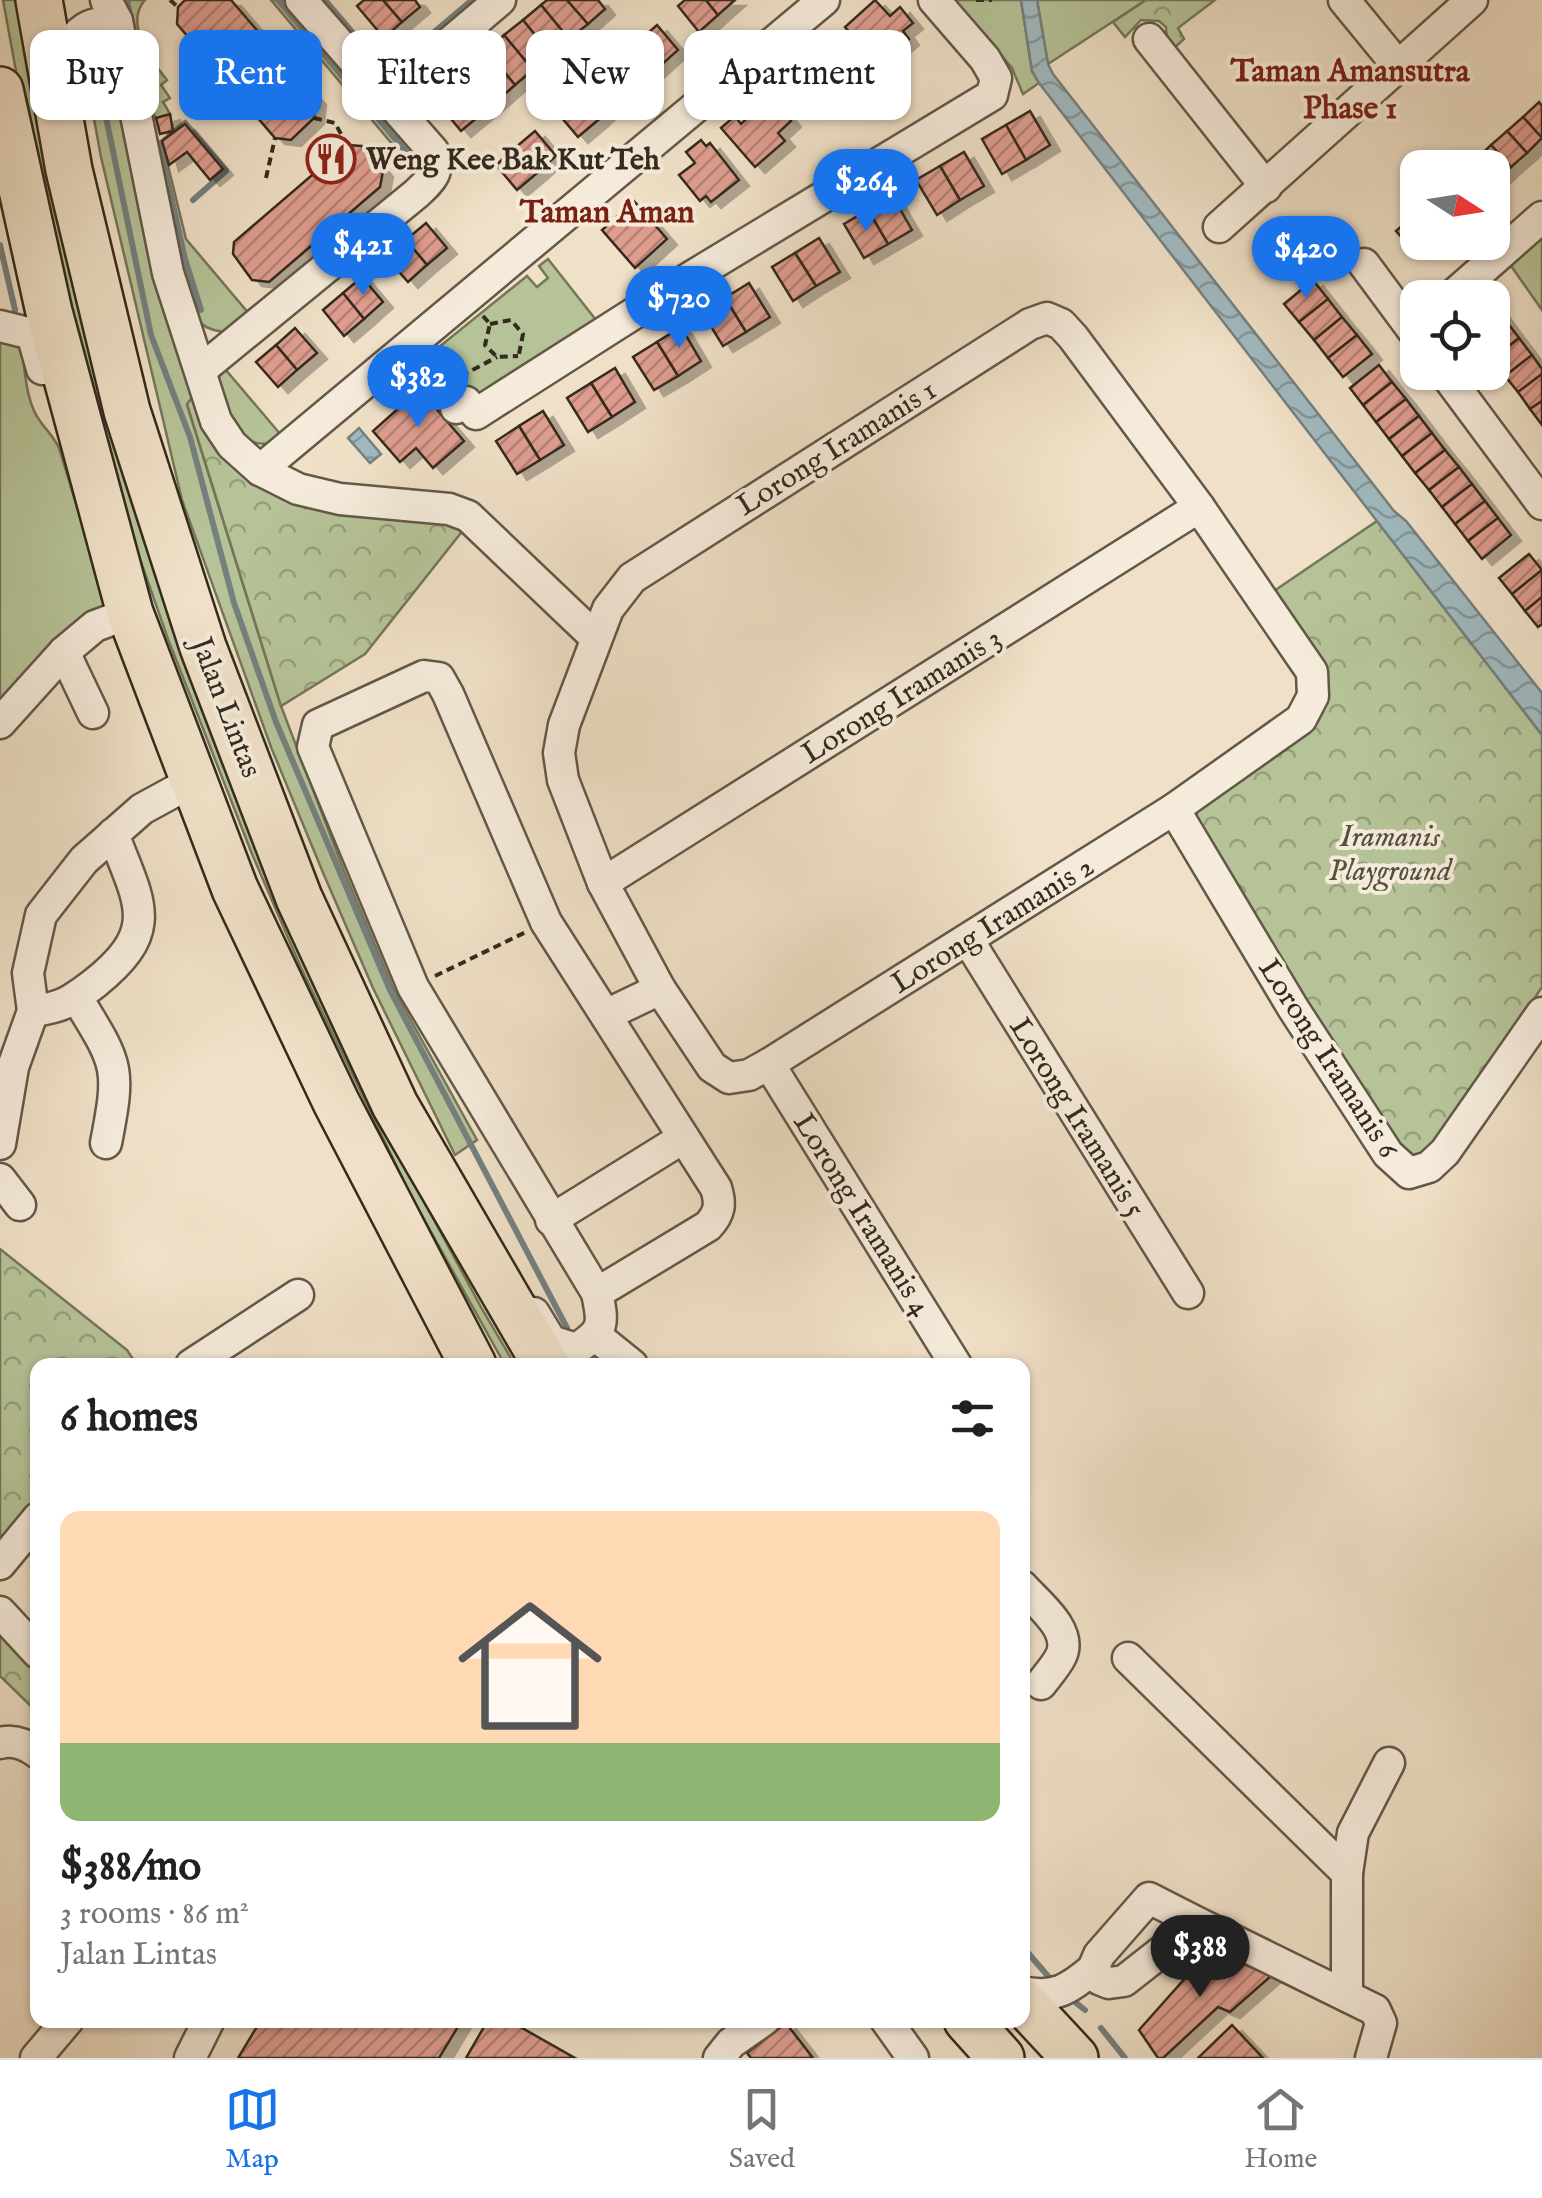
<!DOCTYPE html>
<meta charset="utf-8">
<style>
body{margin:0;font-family:"IM FELL English",serif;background:#f2f2f2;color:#202124;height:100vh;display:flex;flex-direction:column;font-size:38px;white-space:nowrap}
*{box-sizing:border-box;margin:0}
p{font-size:32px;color:#757577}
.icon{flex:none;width:55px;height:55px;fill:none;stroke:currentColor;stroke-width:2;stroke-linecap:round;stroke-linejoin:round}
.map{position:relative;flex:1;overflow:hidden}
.side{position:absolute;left:30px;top:1358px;width:1000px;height:670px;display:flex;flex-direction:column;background:#fff;border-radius:20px;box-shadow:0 2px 8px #0004}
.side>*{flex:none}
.hud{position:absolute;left:30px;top:30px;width:1000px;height:90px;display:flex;gap:20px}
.needle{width:65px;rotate:102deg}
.buttons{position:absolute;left:1400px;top:150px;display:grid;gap:20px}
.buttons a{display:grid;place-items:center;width:110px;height:110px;border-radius:20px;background:#fff;box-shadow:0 2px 8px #0004;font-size:50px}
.price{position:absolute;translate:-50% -85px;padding:0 22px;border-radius:35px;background:#1a73e8;color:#fff;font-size:32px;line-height:65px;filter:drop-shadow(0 2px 5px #0008)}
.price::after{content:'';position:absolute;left:50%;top:60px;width:30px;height:22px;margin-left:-15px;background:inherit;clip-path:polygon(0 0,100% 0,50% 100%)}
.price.current{background:#222;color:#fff}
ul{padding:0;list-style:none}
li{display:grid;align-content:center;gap:20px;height:530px;padding:0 30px}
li+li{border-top:2px solid #e0e0e0}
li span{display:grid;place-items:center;height:310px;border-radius:20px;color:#555}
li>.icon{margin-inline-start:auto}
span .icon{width:180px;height:180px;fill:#fffc;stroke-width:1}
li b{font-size:42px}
h2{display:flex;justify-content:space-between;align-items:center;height:120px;padding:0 30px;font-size:42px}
.pill{padding:0 35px;border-radius:20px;background:#fff;box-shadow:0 2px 8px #0004;font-size:35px;line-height:90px}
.pill.current{background:#1a73e8;color:#fff}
.dock{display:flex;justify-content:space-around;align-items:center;height:140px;border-top:2px solid #e0e0e0;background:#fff;font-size:28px;color:#757577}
.dock a{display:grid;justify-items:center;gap:5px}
.dock .current{color:#1a73e8}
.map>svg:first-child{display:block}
.green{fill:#b6c398;stroke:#75765a;stroke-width:2.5}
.forest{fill:url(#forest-crowns);stroke:#75765a;stroke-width:2.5}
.water{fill:url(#water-waves);stroke:#75807f;stroke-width:2.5}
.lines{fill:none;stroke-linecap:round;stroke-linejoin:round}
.stream{stroke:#75807f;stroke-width:6}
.building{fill:url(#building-hatch);stroke:#342a1d;stroke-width:2.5;filter:url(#shadow)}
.minor-casing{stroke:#635848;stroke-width:35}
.highway-casing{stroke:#342a1d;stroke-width:50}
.path{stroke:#342a1d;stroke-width:4;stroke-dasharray:8 5;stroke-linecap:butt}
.minor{stroke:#f5ebdb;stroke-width:30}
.highway{stroke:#efe0c7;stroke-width:45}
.labels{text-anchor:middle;stroke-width:8;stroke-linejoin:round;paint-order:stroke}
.poi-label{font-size:30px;font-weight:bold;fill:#342a1d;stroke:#f5ebdb;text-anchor:start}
.street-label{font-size:30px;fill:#342a1d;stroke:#f5ebdb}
.park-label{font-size:30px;font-style:italic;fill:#54503c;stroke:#f5ebdb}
.neighbourhood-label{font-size:32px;font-weight:bold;fill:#7a1f14;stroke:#f5ebdb}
</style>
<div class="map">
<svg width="1542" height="2058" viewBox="0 0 1542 2058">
<defs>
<pattern id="forest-crowns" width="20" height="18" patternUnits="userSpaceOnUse" patternTransform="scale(2.5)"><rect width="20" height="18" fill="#b6c398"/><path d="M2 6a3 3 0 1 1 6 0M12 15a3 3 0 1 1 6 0" fill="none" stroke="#959f7b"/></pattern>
<pattern id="water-waves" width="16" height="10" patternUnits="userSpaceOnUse" patternTransform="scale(2.5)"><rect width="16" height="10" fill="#a0bac0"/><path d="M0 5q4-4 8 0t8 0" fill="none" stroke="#83979b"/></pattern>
<pattern id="building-hatch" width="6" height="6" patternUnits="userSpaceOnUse" patternTransform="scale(2.5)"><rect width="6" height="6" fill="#de9d8f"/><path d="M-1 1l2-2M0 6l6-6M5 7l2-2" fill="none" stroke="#b58074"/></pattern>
<filter id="shadow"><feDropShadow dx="10" dy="6" stdDeviation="0" flood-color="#0004"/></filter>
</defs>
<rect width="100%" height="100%" fill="#efe0c7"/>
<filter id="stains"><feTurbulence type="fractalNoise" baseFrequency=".002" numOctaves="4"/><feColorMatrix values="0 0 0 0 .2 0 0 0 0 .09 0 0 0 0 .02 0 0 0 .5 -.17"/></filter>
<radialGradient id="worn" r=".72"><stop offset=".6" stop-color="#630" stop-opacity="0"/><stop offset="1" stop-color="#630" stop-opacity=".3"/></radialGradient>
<g class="green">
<polygon points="3,0 22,0 51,160 382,1123 482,1309 515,1365 505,1365 411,1196 301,968 252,854 168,639 127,522 33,164"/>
<path d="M117 0H145C124 23 151 61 167 80L161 85 170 98 163 102 170 114 156 118 142 93Z"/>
<polygon points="271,0 286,0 415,153 417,162 409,164"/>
<polygon points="954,0 1021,0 1032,71 1039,83 1023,94 1012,68"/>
<polygon points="1037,0 1146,0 1048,64"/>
<polygon points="93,40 100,43 116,84 156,276 192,398 187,405 281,706 344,871 393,988 477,1140 455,1155 373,988 324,875 271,747 182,500 101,157 81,48"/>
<path d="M162 141 186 239 250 315 232 332C221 332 210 331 202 324 185 309 161 180 154 151Z"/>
<polygon points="1542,228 1542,310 1509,263"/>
<polygon points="548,259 596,320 480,398 451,401 423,360 527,276 537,287 548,278 539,266"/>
<path d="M3 341 22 345 29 358 24 366C26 383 29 407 40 421 47 431 54 437 59 448L105 599V607L0 707V342Z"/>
<path d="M225 369 281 435 271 443C232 450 226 403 217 375Z"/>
</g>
<g class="forest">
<polygon points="1146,0 1215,0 1178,28 1184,39 1172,50 1167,45 1166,27 1159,21 1141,20 1125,37 1113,22"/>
<path d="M192 398C226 489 289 511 380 518 408 520 437 519 464 529L365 654 281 706 187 404Z"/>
<path d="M1377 521 1542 735V987L1436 1146C1424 1159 1412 1159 1397 1152L1195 821 1199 805 1318 718 1271 593Z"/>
<polygon points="0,1249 127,1350 137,1365 38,1365 37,1507 0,1550"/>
<polygon points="0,1628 37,1664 37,1712 0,1676"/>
</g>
<g class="water">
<polygon points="1021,0 1037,0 1048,64 1053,74 1394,511 1406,521 1542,693 1542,735 1039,83 1032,71"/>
<polygon points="359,428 381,454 370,463 348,438"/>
</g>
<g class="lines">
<g class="stream">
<polyline points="127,0 131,19"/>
<polyline points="278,0 414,161"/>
<polyline points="325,0 380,65 393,67 472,0"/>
<polyline points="86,48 96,69 151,335 190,437 234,603 276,722 390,990 567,1328"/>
<polyline points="140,61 151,108"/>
<polyline points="159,143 185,259 201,310"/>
<polyline points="159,145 185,123 226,171 193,200"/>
<polyline points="0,245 15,310"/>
<polyline points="589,1360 593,1365"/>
<polyline points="1022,1946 1054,1983"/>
<polyline points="1070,1998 1085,2010"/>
<polyline points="1101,2028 1125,2058"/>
</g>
</g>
<g class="building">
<polygon points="185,0 231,0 316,99 314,118 291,140 275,138 177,24 178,7"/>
<polygon points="364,0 383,0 402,22 384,38 357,6"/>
<polygon points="383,0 415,0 420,7 402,22"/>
<polygon points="547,0 567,0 588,24 569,39 541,5"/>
<polygon points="567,0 598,0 605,9 588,24"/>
<polygon points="685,0 706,0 718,15 699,32 678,6"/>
<polygon points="706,0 735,0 718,15"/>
<polygon points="875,0 890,16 900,7 913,23 903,31 909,39 878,66 845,27"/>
<polygon points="541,5 569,39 551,55 523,20"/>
<polygon points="523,20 551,55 533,70 504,35"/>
<polygon points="657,25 678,50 659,67 638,42"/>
<polygon points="829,32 866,75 837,100 829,90 811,106 790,80 821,54 814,46"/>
<polygon points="504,35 533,70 515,85 487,51"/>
<polygon points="638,42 659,67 640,84 618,59"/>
<polygon points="487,51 515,85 497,101 468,66"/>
<polygon points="468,66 497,101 479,116 450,81"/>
<polygon points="596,78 617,103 598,120 576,95"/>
<polygon points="450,81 479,116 461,131 432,96"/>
<polygon points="763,94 768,95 791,121 778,133 785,141 755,167 721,128 735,116 741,124 752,114 747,109"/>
<polygon points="576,95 598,120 578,137 557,112"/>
<polygon points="1539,102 1542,106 1542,138 1523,117"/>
<polygon points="1030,111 1050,145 1026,160 1006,125"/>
<polygon points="170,114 173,131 160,134 156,118"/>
<polygon points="1523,117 1542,138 1527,153 1507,131"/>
<polygon points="185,124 223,169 210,180 187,152 169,165 162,141"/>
<polygon points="1006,125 1026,160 1002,174 982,139"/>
<polygon points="535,131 556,156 537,173 515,148"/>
<polygon points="1507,131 1527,153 1511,167 1491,145"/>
<polygon points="701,140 706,146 710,143 739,180 711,202 706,196 700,201 679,175 695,163 686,152"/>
<polygon points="347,145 362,146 383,171 380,187 269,282 252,280 233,254 234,242"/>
<polygon points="1491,145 1511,167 1495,182 1492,168 1482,168 1475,160"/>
<polygon points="515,148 537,173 517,190 496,165"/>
<polygon points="964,152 984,186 960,200 940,166"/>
<polygon points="940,166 960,200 937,215 916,180"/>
<polygon points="892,195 912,230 888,244 868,210"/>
<polygon points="634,201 667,239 635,268 602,230"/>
<polygon points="868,210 888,244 864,258 844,224"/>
<polygon points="1412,217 1418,223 1418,242 1428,242 1416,253 1396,231"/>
<polygon points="426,223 447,248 427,265 406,240"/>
<polygon points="819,238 840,272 816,286 795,253"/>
<polygon points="406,240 427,265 408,282 386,257"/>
<polygon points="795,253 816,286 793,301 772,267"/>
<polygon points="362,277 383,302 364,319 343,293"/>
<polygon points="1313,280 1328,299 1299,322 1284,304"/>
<polygon points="749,283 770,317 746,332 725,298"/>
<polygon points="343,293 364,319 344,336 323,310"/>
<polygon points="725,298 746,332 723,346 702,312"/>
<polygon points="1328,299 1342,317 1314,340 1299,322"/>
<polygon points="1495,305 1507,322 1492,333 1492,307"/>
<polygon points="1342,317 1357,335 1328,358 1314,340"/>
<polygon points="1507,322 1519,338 1493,359 1492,333"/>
<polygon points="681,327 701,361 678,376 657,342"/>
<polygon points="295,328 317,353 297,370 276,345"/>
<polygon points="1357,335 1372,354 1343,377 1328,358"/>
<polygon points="1519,338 1532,355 1505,376 1493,359"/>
<polygon points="657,342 678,376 654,390 633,357"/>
<polygon points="276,345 297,370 278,387 256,362"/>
<polygon points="1532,355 1542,369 1542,374 1518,392 1505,376"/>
<polygon points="1379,365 1392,382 1363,405 1350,388"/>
<polygon points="615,368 635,402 612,417 591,383"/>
<polygon points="1542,374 1542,401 1530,409 1518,392"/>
<circle cx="449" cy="380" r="6"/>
<polygon points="1392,382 1406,399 1376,422 1363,405"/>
<polygon points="591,383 612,417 588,432 567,398"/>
<polygon points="415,384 464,441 433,468 416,448 400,462 373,431 401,406 396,400"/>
<polygon points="1406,399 1419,416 1389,439 1376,422"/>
<polygon points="1542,401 1542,425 1530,409"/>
<polygon points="543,411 564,445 540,460 519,426"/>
<polygon points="1419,416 1432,433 1402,456 1389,439"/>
<polygon points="519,426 540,460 517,474 496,441"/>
<polygon points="1432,433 1445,450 1415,473 1402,456"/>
<polygon points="1445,450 1459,467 1429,490 1415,473"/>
<polygon points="1459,467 1472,484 1442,507 1429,490"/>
<polygon points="1472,484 1485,501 1455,524 1442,507"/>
<polygon points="1485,501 1498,518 1468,541 1455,524"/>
<polygon points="1498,518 1511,535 1482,559 1468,541"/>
<polygon points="1529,554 1542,570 1512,594 1499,578"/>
<polygon points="1542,570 1542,597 1525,611 1512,594"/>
<polygon points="1542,597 1542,624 1538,627 1525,611"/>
<polygon points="1211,1949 1271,1976 1230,2012 1218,2007 1163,2058 1158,2058 1139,2030"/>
<polygon points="261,2020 462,2020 439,2058 238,2058"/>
<polygon points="488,2020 508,2020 575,2058 466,2058"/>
<polygon points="786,2023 813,2058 751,2058 747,2053"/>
<polygon points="1232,2025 1263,2058 1198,2058"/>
</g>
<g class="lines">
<g class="minor-casing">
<g id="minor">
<polyline points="106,0 117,21 168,273 216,421 232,445 260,470 298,489 340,499 449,509 468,516 596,638"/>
<polyline points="1344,0 1398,66"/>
<polyline points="1149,39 1266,187"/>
<path d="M75 83 69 45C83 25 93 23 117 21"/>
<polyline points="387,96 500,0"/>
<polyline points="1219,227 1472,0"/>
<polyline points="1364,264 1418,337"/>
<polyline points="1450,298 1542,217"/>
<polygon points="1047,318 1061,324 1073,337 1199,507 1312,672 1313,696 1301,719 1174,809 769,1064 749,1075 729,1078 712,1067 660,989 603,883 563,780 559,753 564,725 608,609 632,578 1030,324"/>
<polyline points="0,326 32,334 42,369"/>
<path d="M201 370 416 194C431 180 441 172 433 151L301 0"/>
<polyline points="1444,372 1542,504"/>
<polyline points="456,408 466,402 476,414 691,277 992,95 996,78 985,59 934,0"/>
<polyline points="260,470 824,0"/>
<polyline points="64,652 93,713"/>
<polyline points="0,723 64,652 95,626 130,613"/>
<polyline points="1174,809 1293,1008 1388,1154 1409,1173 1429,1167 1445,1152 1542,1013"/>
<polyline points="603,883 1199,507"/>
<polyline points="968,940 1188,1293"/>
<path d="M77 998C118 1065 121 1066 106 1143"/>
<path d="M33 1011C64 1007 71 1001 95 983 161 930 140 904 113 834"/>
<polyline points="608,1014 660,989"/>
<polyline points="769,1064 956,1365"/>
<polyline points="0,1144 13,1067 33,1011 28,973 41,915 84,860 142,809 175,791 197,784"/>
<polyline points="0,1179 20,1205"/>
<polyline points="551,1220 683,1138"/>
<path d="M534 1313 551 1341 576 1349C604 1331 604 1325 597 1293L413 987 313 747 318 725 424 676 439 678 448 694 546 922 716 1188C721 1204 720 1213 708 1226L597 1293"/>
<polyline points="596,1336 632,1365"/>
<polyline points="191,1365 298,1295"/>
<polyline points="0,1564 38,1518"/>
<path d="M1022 1586C1038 1604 1073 1630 1061 1656 1056 1666 1047 1676 1041 1684"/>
<polyline points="0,1612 38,1653"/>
<polyline points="1128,1658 1347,1873 1347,1996"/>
<path d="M0 1743C14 1739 26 1744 38 1753"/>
<polyline points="1347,1873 1353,1833 1389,1763"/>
<polyline points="1198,1923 1124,1981 1109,1983 1099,1979 1093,1969 1099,1955 1149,1898 1198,1923 1375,2010 1381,2023 1371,2058"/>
<path d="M1022 1992C1055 1999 1069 1989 1093 1969"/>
<polyline points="886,2020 913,2058"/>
<polyline points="36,2058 68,2020"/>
<polyline points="190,2058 209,2020"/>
<polyline points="719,2058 731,2043 764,2020"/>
</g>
</g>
<g class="highway-casing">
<g id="highway">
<polyline points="39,0 69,170 127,411 203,647 299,898 395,1105 546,1365"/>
<polyline points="0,90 49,312 130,613 235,889 336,1102 473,1365"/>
<polyline points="1022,2001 1075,2058"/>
<polyline points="967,2020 1001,2058"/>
</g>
</g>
<g class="path">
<polyline points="170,0 178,7"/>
<polyline points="976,0 992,0"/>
<polyline points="314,118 335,123 347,145"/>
<polyline points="266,178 275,138"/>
<polyline points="483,316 490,324 485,345 497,357 518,356"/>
<polyline points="490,324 511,320 523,334 519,354"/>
<polyline points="429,361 443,377"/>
<polyline points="461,376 497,357"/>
<polyline points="435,976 526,932"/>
</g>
<use href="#minor" class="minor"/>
<use href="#highway" class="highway"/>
</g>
<defs>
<g id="restaurant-ring" transform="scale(2.5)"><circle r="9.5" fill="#f5ebdb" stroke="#8f2418" stroke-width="1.5"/><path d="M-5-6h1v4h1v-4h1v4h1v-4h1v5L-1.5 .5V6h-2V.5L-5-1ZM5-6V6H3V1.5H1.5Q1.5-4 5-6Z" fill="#8f2418"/></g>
</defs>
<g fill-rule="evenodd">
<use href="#restaurant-ring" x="331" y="159"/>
</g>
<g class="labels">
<g class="poi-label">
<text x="366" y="169">Weng Kee Bak Kut Teh</text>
</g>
<g class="street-label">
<text transform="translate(836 447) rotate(-32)" y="10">Lorong Iramanis 1</text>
<text transform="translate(901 695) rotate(-32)" y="10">Lorong Iramanis 3</text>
<text transform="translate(227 707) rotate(69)" y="10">Jalan Lintas</text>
<text transform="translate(992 924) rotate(-32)" y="10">Lorong Iramanis 2</text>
<text transform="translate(1329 1058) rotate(57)" y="10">Lorong Iramanis 6</text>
<text transform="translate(1078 1117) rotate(58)" y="10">Lorong Iramanis 5</text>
<text transform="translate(863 1214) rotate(58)" y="10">Lorong Iramanis 4</text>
</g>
<g class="park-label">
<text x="1390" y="846">Iramanis<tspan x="1390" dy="34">Playground</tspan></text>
</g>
<g class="neighbourhood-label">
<text x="1350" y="81">Taman Amansutra<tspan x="1350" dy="37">Phase 1</tspan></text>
<text x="607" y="222">Taman Aman</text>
</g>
</g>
<rect width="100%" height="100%" filter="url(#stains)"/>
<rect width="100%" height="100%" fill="url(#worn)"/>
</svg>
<div class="buttons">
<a><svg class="needle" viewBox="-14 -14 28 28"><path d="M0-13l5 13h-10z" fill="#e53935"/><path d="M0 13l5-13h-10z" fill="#757577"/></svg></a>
<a><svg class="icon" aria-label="locate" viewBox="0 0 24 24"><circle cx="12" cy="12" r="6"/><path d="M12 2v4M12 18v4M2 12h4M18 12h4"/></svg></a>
</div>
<b class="price" style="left:866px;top:234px">$264</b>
<b class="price" style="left:363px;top:298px">$421</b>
<b class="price" style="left:1306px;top:301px">$420</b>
<b class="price" style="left:679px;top:351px">$720</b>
<b class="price" style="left:418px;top:430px">$382</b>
<b class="price current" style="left:1200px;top:2000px">$388</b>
<div class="hud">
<a class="pill">Buy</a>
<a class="pill current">Rent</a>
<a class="pill">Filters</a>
<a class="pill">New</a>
<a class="pill">Apartment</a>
</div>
<section class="side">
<h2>6 homes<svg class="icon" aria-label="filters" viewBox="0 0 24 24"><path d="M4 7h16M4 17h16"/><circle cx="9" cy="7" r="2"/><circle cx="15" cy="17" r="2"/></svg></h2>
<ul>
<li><span style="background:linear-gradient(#ffd9b3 75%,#8fb573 0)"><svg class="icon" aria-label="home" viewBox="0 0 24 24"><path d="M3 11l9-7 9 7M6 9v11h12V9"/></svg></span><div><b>$388/mo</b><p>3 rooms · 86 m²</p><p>Jalan Lintas</p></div></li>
</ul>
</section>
</div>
<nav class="dock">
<a class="current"><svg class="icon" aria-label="map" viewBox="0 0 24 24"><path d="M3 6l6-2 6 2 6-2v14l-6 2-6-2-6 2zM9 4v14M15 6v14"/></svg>Map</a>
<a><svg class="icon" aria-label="saved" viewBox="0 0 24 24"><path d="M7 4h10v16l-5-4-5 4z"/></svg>Saved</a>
<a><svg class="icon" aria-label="home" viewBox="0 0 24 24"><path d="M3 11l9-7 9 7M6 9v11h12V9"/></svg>Home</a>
</nav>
